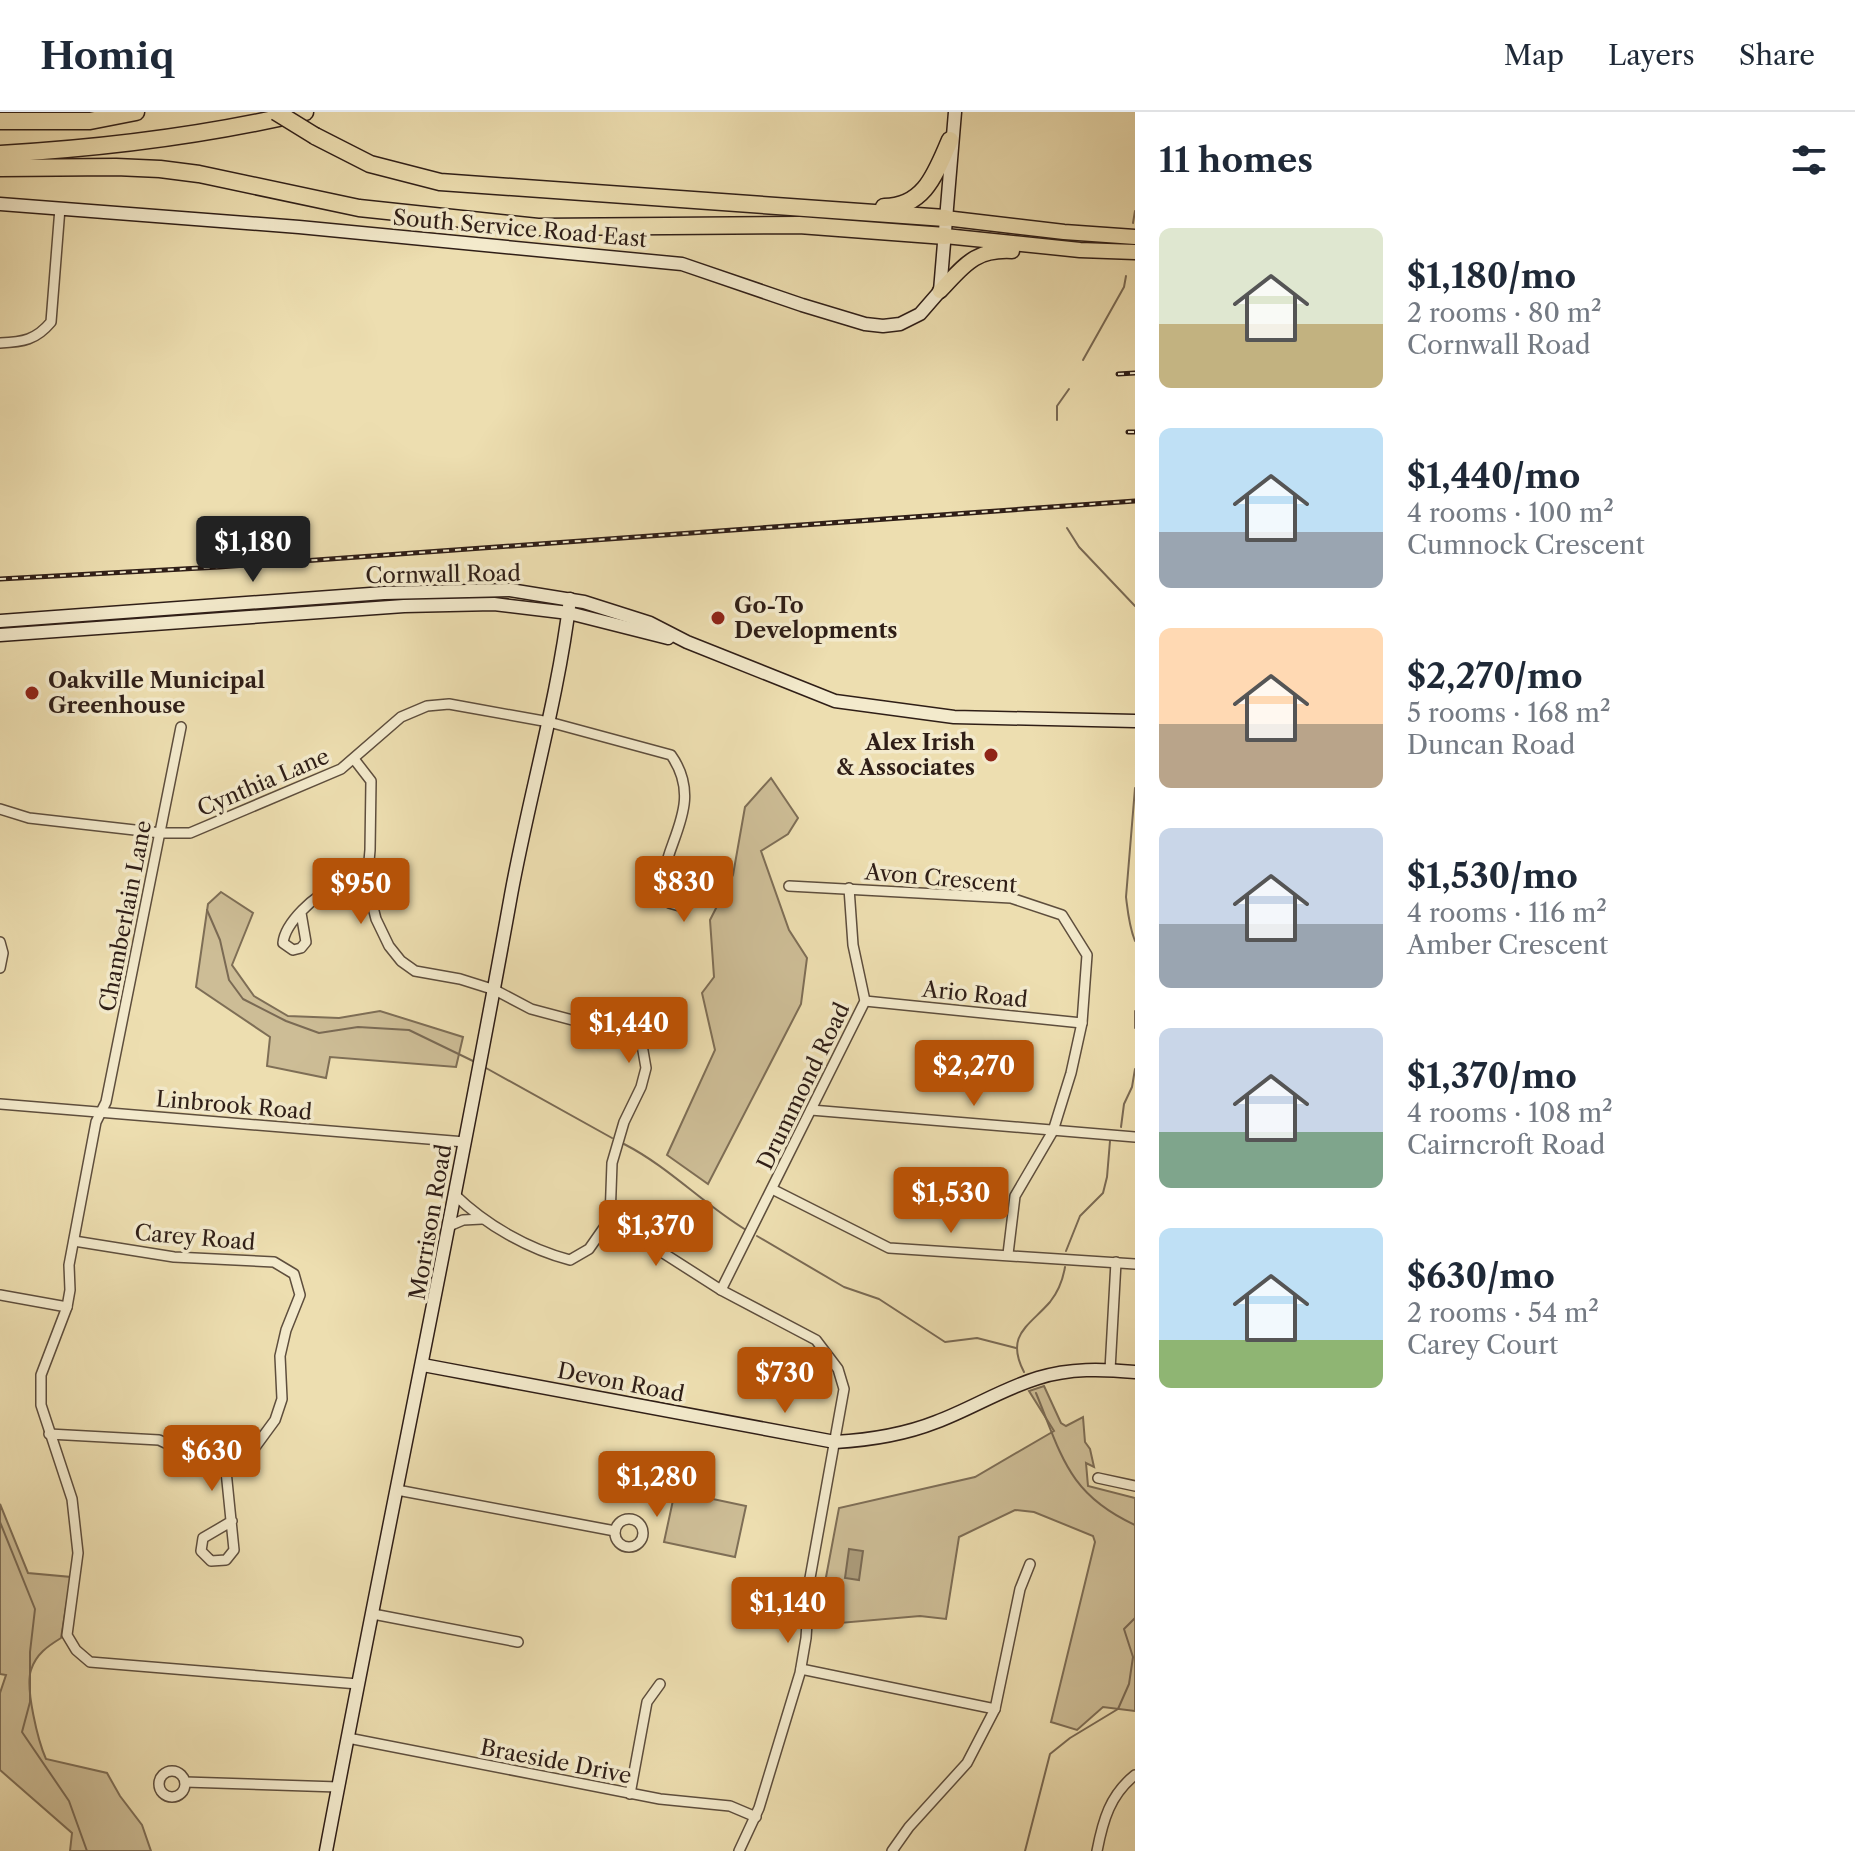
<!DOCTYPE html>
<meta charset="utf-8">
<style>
body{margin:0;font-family:"Libre Caslon Text",serif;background:#f6f6f7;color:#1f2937;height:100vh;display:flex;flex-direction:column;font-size:30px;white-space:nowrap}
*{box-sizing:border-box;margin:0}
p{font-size:26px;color:#747a83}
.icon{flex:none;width:44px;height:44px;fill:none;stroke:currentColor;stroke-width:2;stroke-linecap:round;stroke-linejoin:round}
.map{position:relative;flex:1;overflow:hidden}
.panel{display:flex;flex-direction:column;background:#fff;width:720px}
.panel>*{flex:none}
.price{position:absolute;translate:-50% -68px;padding:0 18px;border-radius:8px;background:#b45309;color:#fff;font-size:26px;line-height:52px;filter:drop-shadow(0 2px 4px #0008)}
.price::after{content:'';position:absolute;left:50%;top:48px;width:24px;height:18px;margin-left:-12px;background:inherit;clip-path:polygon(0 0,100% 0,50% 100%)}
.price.active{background:#222;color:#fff}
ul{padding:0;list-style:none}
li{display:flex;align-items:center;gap:24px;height:200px;padding:0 24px}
li span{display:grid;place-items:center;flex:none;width:224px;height:160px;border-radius:12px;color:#555}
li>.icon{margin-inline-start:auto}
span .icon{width:96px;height:96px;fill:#fffc;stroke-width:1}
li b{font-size:34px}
h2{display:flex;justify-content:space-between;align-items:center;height:96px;padding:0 24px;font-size:34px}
header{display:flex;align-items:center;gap:48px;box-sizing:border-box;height:112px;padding:0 40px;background:#fff;border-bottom:2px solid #e0e1e3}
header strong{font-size:38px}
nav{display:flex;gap:44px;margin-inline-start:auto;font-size:28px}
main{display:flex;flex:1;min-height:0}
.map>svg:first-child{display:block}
.green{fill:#cdbd96;stroke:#7e6e56;stroke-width:2}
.water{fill:#ac9d7c;stroke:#7a6a54;stroke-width:2}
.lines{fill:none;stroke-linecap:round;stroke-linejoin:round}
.stream{stroke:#7a6a54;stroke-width:2}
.street-casing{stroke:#5e4e3d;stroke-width:12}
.secondary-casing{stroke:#2f1e17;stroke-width:15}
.primary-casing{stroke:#2f1e17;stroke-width:17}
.highway-casing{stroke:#2f1e17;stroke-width:19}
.street{stroke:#f3eacc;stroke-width:9}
.secondary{stroke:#f3eacc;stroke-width:12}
.primary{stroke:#eddeb0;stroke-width:14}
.highway{stroke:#eddeb0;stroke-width:16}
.rail-casing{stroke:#2f1e17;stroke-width:5}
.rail{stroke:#f3eacc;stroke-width:2;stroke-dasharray:6;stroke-linecap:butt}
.highway-bridge-casing{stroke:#2f1e17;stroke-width:19;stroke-linecap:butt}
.highway-bridge{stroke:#eddeb0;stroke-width:16}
.poi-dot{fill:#8f2418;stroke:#f3eacc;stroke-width:3}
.labels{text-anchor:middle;stroke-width:7;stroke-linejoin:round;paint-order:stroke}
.street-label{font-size:22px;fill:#2f1e17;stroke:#f3eacc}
.poi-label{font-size:22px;font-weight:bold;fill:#2f1e17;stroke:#f3eacc;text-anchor:start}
</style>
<header>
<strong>Homiq</strong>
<nav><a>Map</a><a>Layers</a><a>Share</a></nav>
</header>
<main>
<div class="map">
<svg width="1135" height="1739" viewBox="0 0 1135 1739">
<rect width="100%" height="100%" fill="#eddeb0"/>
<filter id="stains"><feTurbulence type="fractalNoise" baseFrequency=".0025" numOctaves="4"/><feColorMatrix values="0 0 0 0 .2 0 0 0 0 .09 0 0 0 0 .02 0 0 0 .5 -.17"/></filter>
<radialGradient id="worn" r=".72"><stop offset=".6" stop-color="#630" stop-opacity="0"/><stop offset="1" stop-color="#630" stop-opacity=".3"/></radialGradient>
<g class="green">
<polygon points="771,666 798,706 788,722 761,739 789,818 807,846 801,892 708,1072 667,1043 715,938 702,881 714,865 710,808 733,763 745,695"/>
<polygon points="221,780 253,801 232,853 254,884 288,904 339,906 380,899 463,925 456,955 330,945 326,966 267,954 270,925 196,875 208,792"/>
<polygon points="1044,1274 1061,1311 1066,1314 1083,1305 1085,1330 1090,1337 1094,1355 1086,1351 1088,1374 1135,1386 1135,1599 1103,1595 1077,1618 1051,1610 1095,1430 1093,1424 1034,1400 1015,1398 959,1425 946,1507 920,1504 817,1513 839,1396 975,1365 1054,1319 1029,1279"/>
<polygon points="675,1379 746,1394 735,1445 664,1430"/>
<path d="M0 1392 28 1461 71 1465 61 1526C48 1534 36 1542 31 1558 25 1576 38 1629 46 1647L107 1661 120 1684 142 1713 151 1739H70L72 1721 0 1658V1581L6 1563 0 1562Z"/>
</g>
<polygon class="water" points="849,1437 863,1439 859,1468 845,1466"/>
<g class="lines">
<g class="stream">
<polyline points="1133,111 1135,99"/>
<polyline points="1083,248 1124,175 1126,164"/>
<polyline points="1057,308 1057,294 1069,277"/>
<polyline points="1067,416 1079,435 1135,494"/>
<path d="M1135 676 1126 785C1128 801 1129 814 1135 829"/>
<polyline points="207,798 220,828 229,868 243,887 286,909 319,921 358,915 409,918 473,949"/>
<polyline points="1135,899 1135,916"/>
<polyline points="486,956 612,1026"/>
<polyline points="1121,1015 1124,992 1132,975 1135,957"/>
<path d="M624 1032C669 1055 703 1092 746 1118"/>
<polyline points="757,1124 844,1175 879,1187 945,1230 977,1226 1016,1236"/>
<polyline points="1066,1139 1080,1104 1103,1081 1107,1065 1110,1029"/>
<path d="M1024 1260C1005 1223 1028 1215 1050 1190 1058 1180 1063 1167 1065 1155"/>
<path d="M1036 1281C1062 1344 1068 1382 1135 1413"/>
<polyline points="0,1410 35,1497 30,1540 30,1590 22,1620 69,1689 87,1739"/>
<polyline points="1025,1739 1050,1642 1070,1626 1118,1597 1129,1572 1133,1545 1124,1517 1135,1506"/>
</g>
<g class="street-casing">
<g id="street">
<path d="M0 231C23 230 36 228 51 210L60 96"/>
<polyline points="181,615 106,990 96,1010 85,1068 69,1153 70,1178 67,1195 41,1263 41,1293 72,1387 78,1441 67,1523 76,1538 90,1550 358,1572"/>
<path d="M354 647 371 669 370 738 367 772 376 807 389 834 401 849 415 859 460 867 495 878 531 897 625 922 642 933 646 956 641 975 624 1010 612 1051 610 1107 589 1137 570 1148C528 1137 486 1113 455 1083"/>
<path d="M0 697 29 706 161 721H190L341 657 401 605 427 594 449 592 549 610 671 643C712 701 645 746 669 791L683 795 692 790 696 780 670 753 669 746"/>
<polyline points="789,774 1011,786 1062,803 1087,843 1082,911 1071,961 1053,1019 1015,1084 1008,1142"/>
<path d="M301 801 306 830 301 836 293 838 283 831C285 811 315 782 335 776 345 773 357 773 367 772"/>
<polyline points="0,830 3,841 0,856"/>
<polyline points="865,889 1082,911"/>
<polyline points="0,992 465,1030"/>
<polyline points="811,998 1135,1025"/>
<polyline points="772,1077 889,1136 1135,1152"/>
<polyline points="610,1107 721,1178 816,1228 838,1257 844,1277 810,1466 806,1526 800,1561 759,1696 739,1739"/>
<polyline points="449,1114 463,1108 482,1107"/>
<polyline points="721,1178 865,889 853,833 849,776"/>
<polyline points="0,1183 67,1195"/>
<polyline points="1110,1258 1116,1150"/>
<polyline points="49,1322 159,1328 193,1344 225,1349 253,1338 275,1308 282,1287 280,1244 286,1218 300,1183 294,1162 274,1150 174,1145 74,1129"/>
<polyline points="225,1349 234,1438 226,1448 211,1449 201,1439 203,1426 232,1409"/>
<polyline points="1098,1366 1135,1374"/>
<polyline points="397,1378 615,1419"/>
<circle cx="629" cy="1421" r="14"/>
<polyline points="373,1502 518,1530"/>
<polyline points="801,1557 995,1597"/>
<polyline points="348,1626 660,1687 730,1694 756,1705"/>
<circle cx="172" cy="1672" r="13"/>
<polyline points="185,1670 338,1675"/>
<polyline points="630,1682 647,1590 660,1572"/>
<polyline points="892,1739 909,1715 967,1651 995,1597 1020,1477 1030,1452"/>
<path d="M1097 1739C1103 1708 1110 1683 1135 1663"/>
</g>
</g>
<g class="secondary-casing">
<g id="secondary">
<polyline points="0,92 299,115 682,152 802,193 865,212 883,214 900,212 920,202 940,179 955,0"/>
<polyline points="0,509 384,481 510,478 584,490 650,511 687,530 835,589 954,605 1135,609"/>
<polyline points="0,523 404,494 494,492 569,501 668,526"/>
<path d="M423 1253 835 1330C870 1328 903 1323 936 1310 971 1297 1002 1277 1038 1266 1070 1256 1102 1257 1135 1260"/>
<path d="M326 1739C386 1420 454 1102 511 783 529 684 558 587 570 487"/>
</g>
</g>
<g class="primary-casing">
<g id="primary">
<polyline points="945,106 1064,120 1135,125"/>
<polyline points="945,124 1080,138 1135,140"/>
<path d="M940 179C964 154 974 137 1012 139"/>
</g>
</g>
<g class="highway-casing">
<g id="highway">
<polyline points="0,9 90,9 136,0"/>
<polyline points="315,24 370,52 440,70 945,106"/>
<path d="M0 42C103 36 204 24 305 0"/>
<polyline points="0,56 116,55 160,57 199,62 359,96 538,115 799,113 945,124"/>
<path d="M884 95C925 95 936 60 950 28"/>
</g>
</g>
<use href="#street" class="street"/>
<use href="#secondary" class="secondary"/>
<use href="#primary" class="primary"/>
<use href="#highway" class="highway"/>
<g class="rail-casing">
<g id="rail">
<polyline points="1118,262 1135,261"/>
<polyline points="1128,320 1135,320"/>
<polyline points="0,467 219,455 1135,389"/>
</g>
</g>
<use href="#rail" class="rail"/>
<g class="highway-bridge-casing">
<polyline id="highway-bridge" points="276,0 315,24"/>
</g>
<use href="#highway-bridge" class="highway-bridge"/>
</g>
<g class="poi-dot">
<circle cx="718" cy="506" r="8"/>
<circle cx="32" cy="581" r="8"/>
<circle cx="991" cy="643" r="8"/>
</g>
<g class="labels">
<g class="street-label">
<text transform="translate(520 116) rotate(5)" y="8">South Service Road East</text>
<text transform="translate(443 462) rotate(-1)" y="8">Cornwall Road</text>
<text transform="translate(263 670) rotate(-23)" y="8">Cynthia Lane</text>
<text transform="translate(941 766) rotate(5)" y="8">Avon Crescent</text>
<text transform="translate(125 804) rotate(-79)" y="8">Chamberlain Lane</text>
<text transform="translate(975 882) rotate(6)" y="8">Ario Road</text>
<text transform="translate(803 974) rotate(-64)" y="8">Drummond Road</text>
<text transform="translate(234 993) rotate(5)" y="8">Linbrook Road</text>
<text transform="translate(430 1110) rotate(-80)" y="8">Morrison Road</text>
<text transform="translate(195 1125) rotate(5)" y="8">Carey Road</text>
<text transform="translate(621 1270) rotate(11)" y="8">Devon Road</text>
<text transform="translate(556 1649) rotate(11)" y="8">Braeside Drive</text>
</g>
<g class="poi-label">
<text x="734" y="501">Go-To<tspan x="734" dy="25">Developments</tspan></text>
<text x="48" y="576">Oakville Municipal<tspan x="48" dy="25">Greenhouse</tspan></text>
<text x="975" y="638" text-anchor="end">Alex Irish<tspan x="975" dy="25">&amp; Associates</tspan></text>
</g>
</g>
<rect width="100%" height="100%" filter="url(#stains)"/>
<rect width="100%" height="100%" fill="url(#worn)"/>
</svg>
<b class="price active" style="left:253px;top:472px">$1,180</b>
<b class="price" style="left:684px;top:812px">$830</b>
<b class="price" style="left:361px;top:814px">$950</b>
<b class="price" style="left:629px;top:953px">$1,440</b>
<b class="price" style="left:974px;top:996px">$2,270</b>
<b class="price" style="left:951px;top:1123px">$1,530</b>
<b class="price" style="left:656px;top:1156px">$1,370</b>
<b class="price" style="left:785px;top:1303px">$730</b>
<b class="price" style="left:212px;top:1381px">$630</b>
<b class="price" style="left:657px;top:1407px">$1,280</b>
<b class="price" style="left:788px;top:1533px">$1,140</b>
</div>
<section class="panel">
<h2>11 homes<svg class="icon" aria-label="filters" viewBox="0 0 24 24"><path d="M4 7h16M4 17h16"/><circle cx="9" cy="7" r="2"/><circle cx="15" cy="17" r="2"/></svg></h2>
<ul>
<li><span style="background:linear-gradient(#dfe7d0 60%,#c2b280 0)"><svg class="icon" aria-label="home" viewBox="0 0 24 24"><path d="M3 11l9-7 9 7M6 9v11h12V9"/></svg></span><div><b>$1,180/mo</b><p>2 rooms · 80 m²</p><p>Cornwall Road</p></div></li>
<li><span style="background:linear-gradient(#bfe0f5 65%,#9aa5b1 0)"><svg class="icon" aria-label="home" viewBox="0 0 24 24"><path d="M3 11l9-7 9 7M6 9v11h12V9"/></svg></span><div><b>$1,440/mo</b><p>4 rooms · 100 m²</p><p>Cumnock Crescent</p></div></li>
<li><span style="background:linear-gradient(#ffd9b3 60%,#b9a48a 0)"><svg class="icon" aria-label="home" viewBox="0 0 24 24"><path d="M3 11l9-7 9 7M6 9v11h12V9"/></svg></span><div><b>$2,270/mo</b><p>5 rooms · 168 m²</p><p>Duncan Road</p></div></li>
<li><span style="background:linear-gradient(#c9d6e8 60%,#9aa5b1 0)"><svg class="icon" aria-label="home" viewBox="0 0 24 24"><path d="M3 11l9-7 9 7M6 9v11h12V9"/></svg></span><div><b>$1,530/mo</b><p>4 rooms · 116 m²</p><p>Amber Crescent</p></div></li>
<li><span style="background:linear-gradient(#c9d6e8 65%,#7fa58c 0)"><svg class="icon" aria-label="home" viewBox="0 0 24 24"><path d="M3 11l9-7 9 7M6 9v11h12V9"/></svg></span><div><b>$1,370/mo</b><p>4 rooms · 108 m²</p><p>Cairncroft Road</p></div></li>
<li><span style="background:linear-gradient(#bfe0f5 70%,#8fb573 0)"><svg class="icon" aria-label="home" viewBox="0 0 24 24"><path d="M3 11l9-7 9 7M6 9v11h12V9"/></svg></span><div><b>$630/mo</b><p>2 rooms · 54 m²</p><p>Carey Court</p></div></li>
</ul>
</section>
</main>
